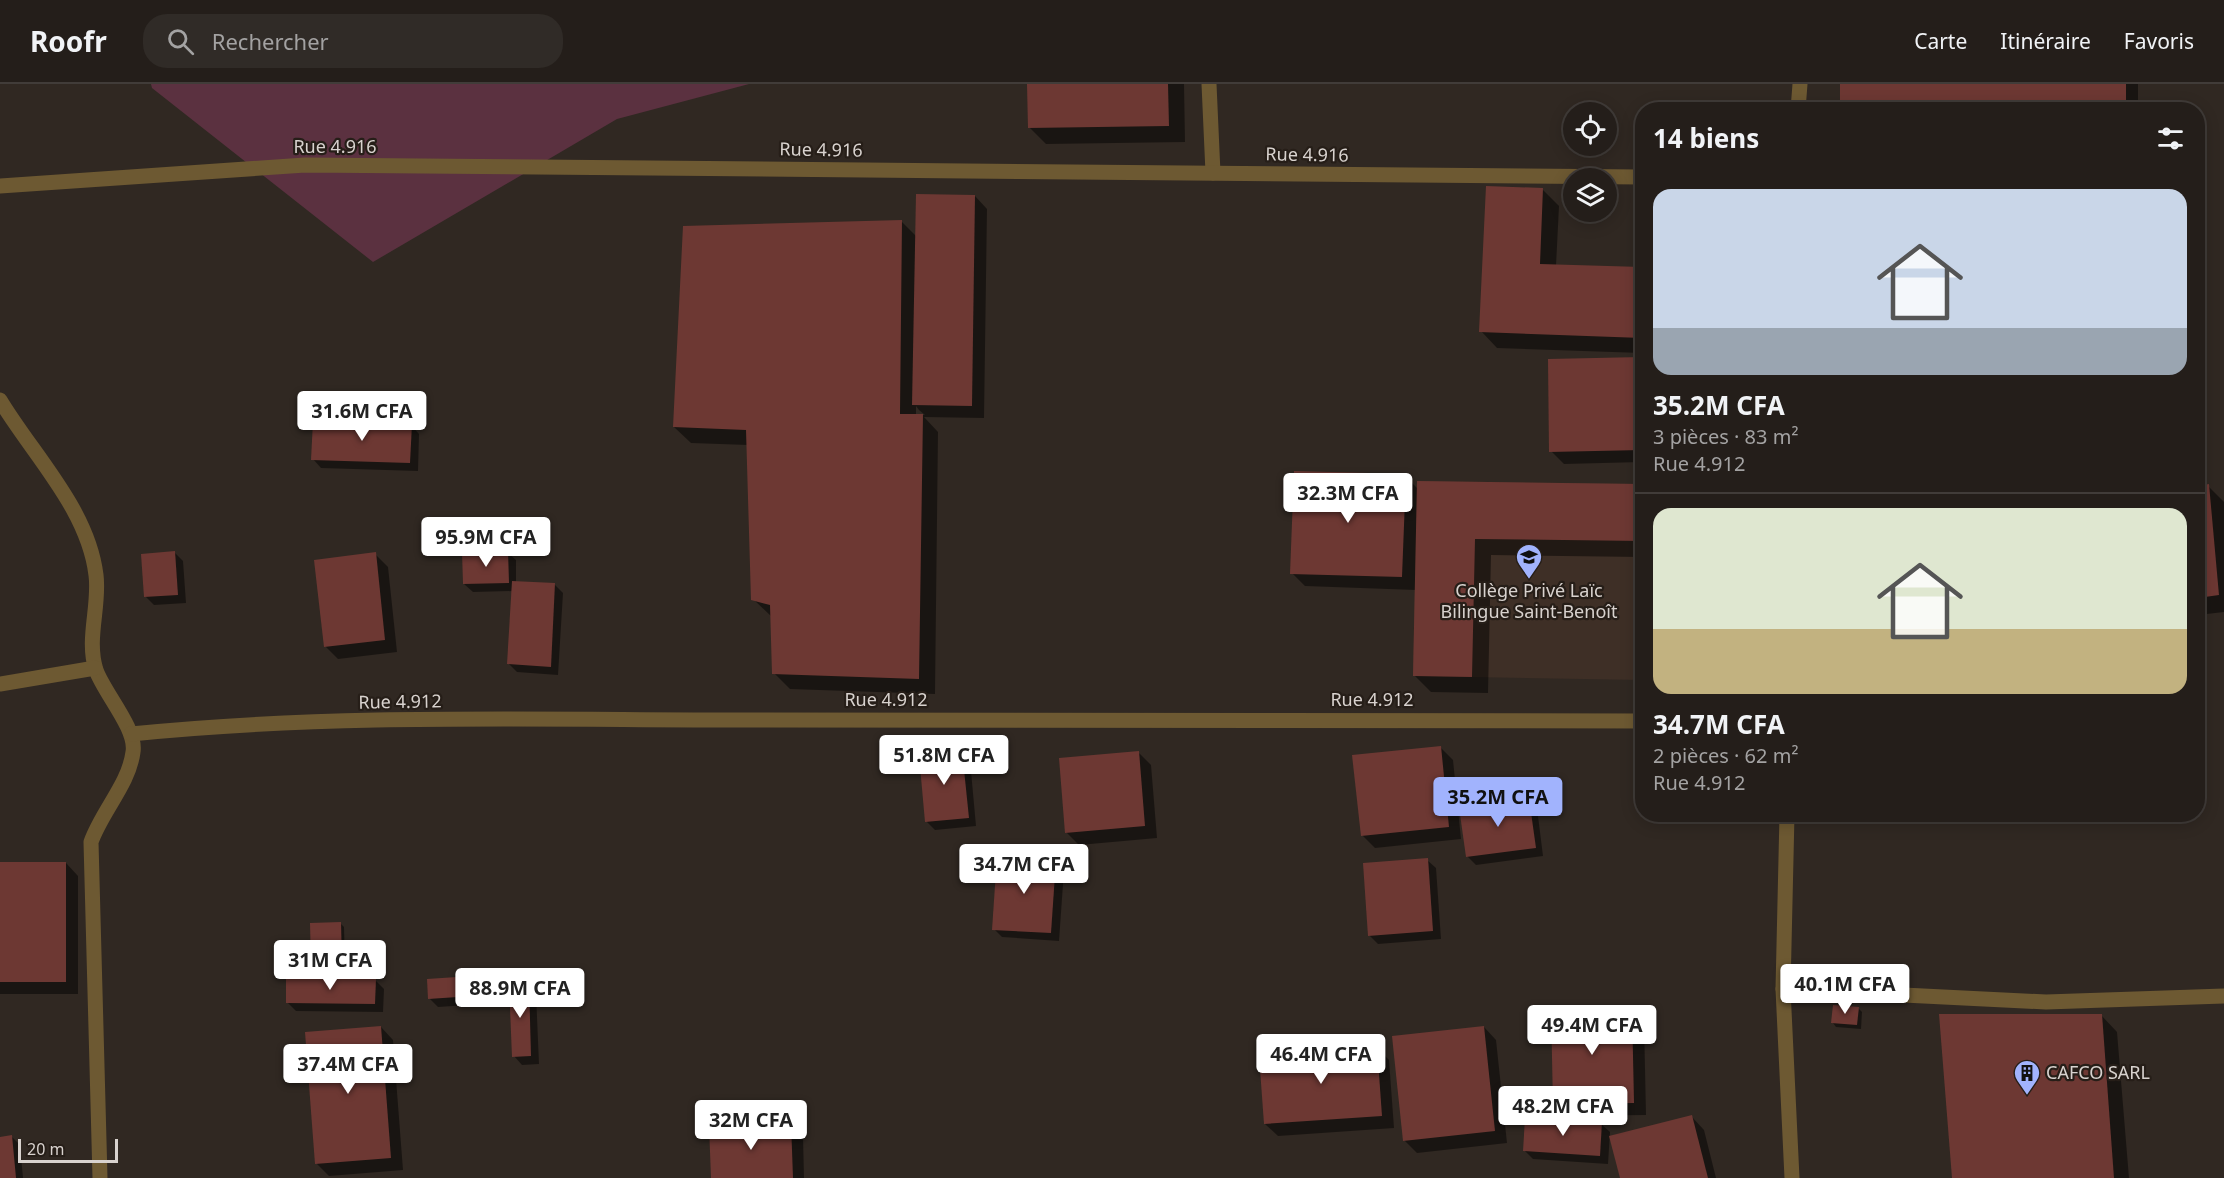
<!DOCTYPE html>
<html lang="fr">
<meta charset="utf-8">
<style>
body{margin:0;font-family:"Noto Sans",sans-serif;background:#302b27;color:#f1f3f6;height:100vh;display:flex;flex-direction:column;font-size:22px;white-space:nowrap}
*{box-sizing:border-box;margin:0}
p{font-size:20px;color:#a3a2a2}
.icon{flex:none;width:33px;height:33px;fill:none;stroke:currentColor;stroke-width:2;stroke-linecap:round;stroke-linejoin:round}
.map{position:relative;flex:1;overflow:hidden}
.side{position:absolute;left:1635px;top:18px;width:570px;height:720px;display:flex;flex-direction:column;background:#241e1a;border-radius:24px;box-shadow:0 3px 15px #0003,0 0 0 2px #413c39}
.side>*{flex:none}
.tools{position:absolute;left:1563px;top:18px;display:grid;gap:12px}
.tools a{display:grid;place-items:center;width:54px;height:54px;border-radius:50%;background:#241e1a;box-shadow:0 3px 15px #0003,0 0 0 2px #413c39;font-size:30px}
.scale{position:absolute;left:18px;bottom:15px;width:100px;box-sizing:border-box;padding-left:6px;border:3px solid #d8d2ce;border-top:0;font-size:16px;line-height:21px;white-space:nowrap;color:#d8d2ce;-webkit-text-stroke:4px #261e18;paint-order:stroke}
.price{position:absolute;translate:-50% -51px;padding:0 14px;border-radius:6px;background:#fff;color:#222;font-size:20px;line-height:39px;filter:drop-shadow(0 2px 3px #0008)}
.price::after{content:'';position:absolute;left:50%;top:36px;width:18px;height:14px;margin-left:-9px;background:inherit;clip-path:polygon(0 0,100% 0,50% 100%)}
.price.active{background:#a1b3fd;color:#111}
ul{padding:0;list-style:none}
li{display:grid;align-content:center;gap:12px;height:318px;padding:0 18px}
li+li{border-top:2px solid #413c39}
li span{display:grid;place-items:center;height:186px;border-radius:18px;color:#555}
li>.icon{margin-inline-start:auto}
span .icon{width:108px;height:108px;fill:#fffc;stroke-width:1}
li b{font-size:26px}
h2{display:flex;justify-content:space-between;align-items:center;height:72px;padding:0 18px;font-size:26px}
header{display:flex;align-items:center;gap:36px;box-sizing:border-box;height:84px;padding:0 30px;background:#241e1a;border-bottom:2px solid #413c39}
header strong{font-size:28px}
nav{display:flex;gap:33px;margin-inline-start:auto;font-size:21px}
.search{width:420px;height:54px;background:#302b27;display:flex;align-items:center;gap:15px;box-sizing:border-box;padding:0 21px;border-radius:24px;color:#a3a2a2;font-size:22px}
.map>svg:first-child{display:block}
.built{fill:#3e2f26}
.green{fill:#5b3140}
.shadow{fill:#0007;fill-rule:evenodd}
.building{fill:#6d3833}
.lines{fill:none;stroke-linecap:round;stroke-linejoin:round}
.minor{stroke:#6d5932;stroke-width:15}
.labels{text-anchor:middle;stroke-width:4.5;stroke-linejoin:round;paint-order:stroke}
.street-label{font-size:18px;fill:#d8d2ce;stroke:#261e18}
.poi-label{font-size:18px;fill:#d8d2ce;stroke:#261e18}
</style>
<header>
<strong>Roofr</strong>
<div class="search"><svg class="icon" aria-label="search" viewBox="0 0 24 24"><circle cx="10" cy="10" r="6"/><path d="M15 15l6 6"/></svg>Rechercher</div>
<nav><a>Carte</a><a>Itinéraire</a><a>Favoris</a></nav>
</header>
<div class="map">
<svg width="2224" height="1094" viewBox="0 0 2224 1094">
<rect width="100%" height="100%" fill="#302822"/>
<polygon class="built" points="1417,397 1642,400 1642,596 1413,592"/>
<polygon class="green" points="151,0 749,0 617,35 373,178 152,4"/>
<g class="shadow">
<polygon points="1029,0 1184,0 1185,58 1046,60 1029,43"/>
<rect x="1841" y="0" width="297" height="26"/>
<polygon points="1542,105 1559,122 1556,182 1642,185 1642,269 1497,264 1481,247"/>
<path d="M975 112 987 125 984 334 924 333 938 348 935 610 790 605 774 589 772 533 753 515 748 361 691 359 674 343 902 138 917 153ZM916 322 919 326 925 331H916Z"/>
<polygon points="1642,275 1642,378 1564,380 1551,367 1550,277"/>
<polygon points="411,341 419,350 418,387 321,384 313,375"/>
<polygon points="1405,392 1418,405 1418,398 1642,402 1642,473 1491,471 1488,609 1431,608 1414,591 1416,506 1305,502 1292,489"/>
<polygon points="2208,402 2224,418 2224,528 2198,531 2198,403"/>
<polygon points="507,468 516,476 516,499 555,501 563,509 558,591 517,588 509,580 513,507 473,508 464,500"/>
<polygon points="175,469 183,477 186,519 154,521 145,512"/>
<polygon points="375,470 388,483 397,568 338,575 325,562"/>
<polygon points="1440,663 1453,676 1461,755 1375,764 1362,751"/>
<polygon points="962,668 970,676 976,742 935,746 927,738"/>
<polygon points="1139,669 1151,681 1157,754 1079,761 1066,748"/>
<polygon points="1529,715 1537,724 1543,772 1476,781 1467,772"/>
<polygon points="1427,776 1436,784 1441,855 1378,860 1369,851"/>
<polygon points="1056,778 1064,786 1059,857 1002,853 994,845"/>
<polygon points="66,779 78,792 78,910 0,910 0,780"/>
<polygon points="340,839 344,843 345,882 316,883 312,879"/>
<polygon points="501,892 510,901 528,900 536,909 539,980 522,981 514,972 512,918 438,923 430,915"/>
<polygon points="375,896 384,905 383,928 296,927 287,918"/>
<polygon points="1858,924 1862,928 1861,945 1836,943 1833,939"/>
<polygon points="1631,925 1644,938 1646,1031 1567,1032 1554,1019"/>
<polygon points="2101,931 2117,948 2129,1094 1954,1094"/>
<polygon points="381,943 393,956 403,1086 329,1092 317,1080"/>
<polygon points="1484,943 1496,956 1507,1059 1417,1069 1404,1056"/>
<polygon points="1376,963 1389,976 1394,1044 1278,1052 1265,1040"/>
<polygon points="1692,1033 1704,1046 1716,1094 1622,1094"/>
<polygon points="791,1040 803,1052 804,1094 713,1094"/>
<polygon points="1601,1040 1610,1048 1608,1080 1533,1075 1524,1066"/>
<polygon points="12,1053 20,1061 23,1094 0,1094 0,1054"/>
</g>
<g class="building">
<polygon points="1027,0 1168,0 1169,42 1028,44"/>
<rect x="1840" y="0" width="286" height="26"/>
<polygon points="1486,102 1543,104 1540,180 1642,183 1642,254 1479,248"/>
<polygon points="916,110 975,111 972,322 912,321"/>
<polygon points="902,136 900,330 923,330 919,595 772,590 770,521 751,516 746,346 673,343 683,142"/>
<polygon points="1642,273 1642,366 1549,368 1548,275"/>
<polygon points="313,337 412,340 410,379 311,376"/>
<polygon points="1294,387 1406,390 1402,493 1290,490"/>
<polygon points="1417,397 1642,400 1642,457 1475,455 1472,593 1413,592"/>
<polygon points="2209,400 2219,511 2198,514 2198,402"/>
<polygon points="175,467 178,511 144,513 141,470"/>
<polygon points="508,467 509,499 463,500 462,468"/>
<polygon points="376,468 385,556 324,563 314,476"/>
<polygon points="512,497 555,499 551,583 507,580"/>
<polygon points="1441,662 1449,743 1361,752 1352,671"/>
<polygon points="962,666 969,734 925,738 919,671"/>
<polygon points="1139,667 1145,742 1065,749 1059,674"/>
<polygon points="1529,714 1536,764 1466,773 1459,723"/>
<polygon points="997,772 1056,776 1051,849 992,846"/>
<polygon points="1428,774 1433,847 1368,852 1363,779"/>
<rect x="0" y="778" width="66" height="120"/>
<polygon points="341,838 342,878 311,879 310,839"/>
<polygon points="502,890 503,910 428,915 427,895"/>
<polygon points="286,893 376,895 375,920 286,919"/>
<polygon points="509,899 529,899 531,972 512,973"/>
<polygon points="1833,921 1859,923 1857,941 1831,939"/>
<polygon points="1632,924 1634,1019 1553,1020 1551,925"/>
<polygon points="1939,930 2102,930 2114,1094 1952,1094"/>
<polygon points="381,942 391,1074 315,1080 305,948"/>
<polygon points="1484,942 1495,1047 1403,1057 1392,952"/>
<polygon points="1377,962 1382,1032 1264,1040 1259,971"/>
<polygon points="1692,1031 1708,1094 1620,1094 1609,1052"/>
<polygon points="1525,1034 1602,1038 1600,1072 1523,1067"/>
<polygon points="791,1038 793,1094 711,1094 709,1041"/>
<polygon points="12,1051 16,1094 0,1094 0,1053"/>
</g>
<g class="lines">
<g class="minor">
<polyline points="1209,0 1213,89"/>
<polyline points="1798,26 1800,0"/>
<polyline points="0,102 305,81 1642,93"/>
<path d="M0 316C33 371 88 425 96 491 100 522 86 555 96 586 104 609 137 645 133 668 129 700 102 727 91 758L100 1094"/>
<polyline points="0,600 95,584"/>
<path d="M131 650C335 629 541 636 746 636 1045 636 1344 636 1642 637"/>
<polyline points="1787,730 1783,905 1792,1094"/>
<polyline points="1783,905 2046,918 2224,912"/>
</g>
</g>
<defs>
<g id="school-pin" transform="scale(1.35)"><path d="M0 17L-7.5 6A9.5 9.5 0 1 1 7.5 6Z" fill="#a1b3fd" stroke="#261e18"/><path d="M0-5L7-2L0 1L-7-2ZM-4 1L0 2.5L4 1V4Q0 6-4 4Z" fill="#111"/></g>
<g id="building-pin" transform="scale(1.35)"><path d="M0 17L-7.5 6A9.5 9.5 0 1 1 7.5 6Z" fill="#a1b3fd" stroke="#261e18"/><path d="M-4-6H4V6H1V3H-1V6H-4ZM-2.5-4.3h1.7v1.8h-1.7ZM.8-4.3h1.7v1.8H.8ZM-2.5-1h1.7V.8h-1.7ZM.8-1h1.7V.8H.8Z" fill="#111"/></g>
</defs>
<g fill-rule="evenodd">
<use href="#school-pin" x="1529" y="473"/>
<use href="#building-pin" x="2027" y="989"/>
</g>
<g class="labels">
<g class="street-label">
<text x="335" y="69">Rue 4.916</text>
<text transform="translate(821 66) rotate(1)" y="6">Rue 4.916</text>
<text transform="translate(1307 71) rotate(1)" y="6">Rue 4.916</text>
<text x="886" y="622">Rue 4.912</text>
<text x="1372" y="622">Rue 4.912</text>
<text transform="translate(400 618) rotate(-1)" y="6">Rue 4.912</text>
</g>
<g class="poi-label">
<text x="1529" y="513">Collège Privé Laïc<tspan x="1529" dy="21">Bilingue Saint-Benoît</tspan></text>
<text x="2046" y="995" text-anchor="start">CAFCO SARL</text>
</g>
</g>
</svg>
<div class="tools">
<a><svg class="icon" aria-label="locate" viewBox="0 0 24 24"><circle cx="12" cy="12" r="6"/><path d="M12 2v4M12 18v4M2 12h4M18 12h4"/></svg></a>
<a><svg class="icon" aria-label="layers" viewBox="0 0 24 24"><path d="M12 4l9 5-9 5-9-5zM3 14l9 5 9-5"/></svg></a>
</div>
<div class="scale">20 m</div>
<b class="price" style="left:362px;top:358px">31.6M CFA</b>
<b class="price" style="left:1348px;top:440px">32.3M CFA</b>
<b class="price" style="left:486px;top:484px">95.9M CFA</b>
<b class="price" style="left:944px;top:702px">51.8M CFA</b>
<b class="price active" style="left:1498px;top:744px">35.2M CFA</b>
<b class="price" style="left:1024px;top:811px">34.7M CFA</b>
<b class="price" style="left:330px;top:907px">31M CFA</b>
<b class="price" style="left:1845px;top:931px">40.1M CFA</b>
<b class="price" style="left:520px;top:935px">88.9M CFA</b>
<b class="price" style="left:1592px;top:972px">49.4M CFA</b>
<b class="price" style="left:1321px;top:1001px">46.4M CFA</b>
<b class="price" style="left:348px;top:1011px">37.4M CFA</b>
<b class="price" style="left:1563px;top:1053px">48.2M CFA</b>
<b class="price" style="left:751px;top:1067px">32M CFA</b>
<section class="side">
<h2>14 biens<svg class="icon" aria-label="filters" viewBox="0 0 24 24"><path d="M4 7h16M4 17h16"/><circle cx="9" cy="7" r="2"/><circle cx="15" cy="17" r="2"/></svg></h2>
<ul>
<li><span style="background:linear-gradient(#c9d6e8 75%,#9aa5b1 0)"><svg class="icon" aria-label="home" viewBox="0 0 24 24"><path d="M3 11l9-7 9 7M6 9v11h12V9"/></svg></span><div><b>35.2M CFA</b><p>3 pièces · 83 m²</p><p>Rue 4.912</p></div></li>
<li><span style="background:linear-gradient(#dfe7d0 65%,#c2b280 0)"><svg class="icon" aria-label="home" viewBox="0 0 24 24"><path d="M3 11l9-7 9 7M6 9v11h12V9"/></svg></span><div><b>34.7M CFA</b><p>2 pièces · 62 m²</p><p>Rue 4.912</p></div></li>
</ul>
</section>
</div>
